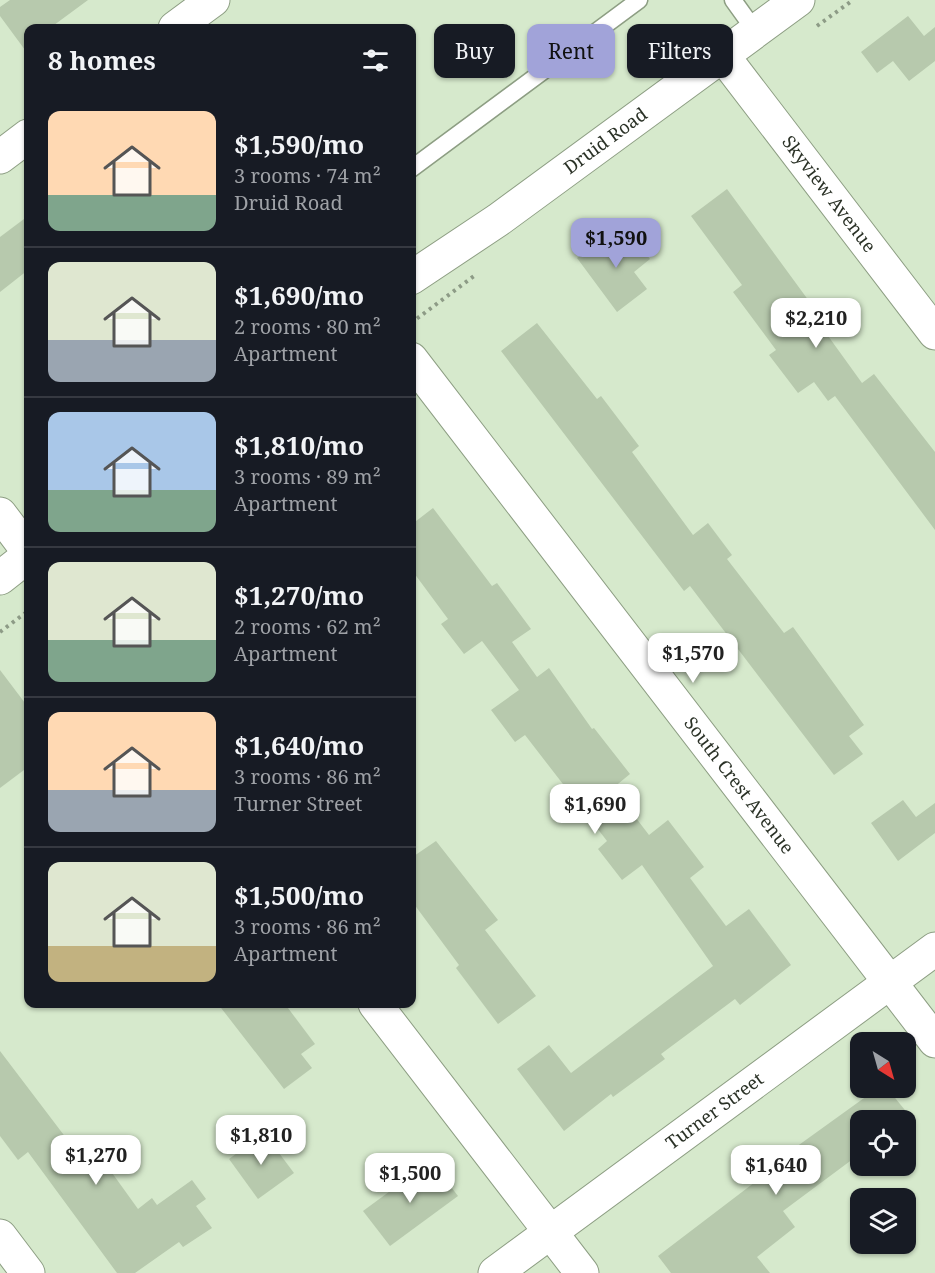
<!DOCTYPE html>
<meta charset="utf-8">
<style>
body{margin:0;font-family:"Noto Serif",serif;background:#20242c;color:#f1f3f6;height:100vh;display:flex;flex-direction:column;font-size:22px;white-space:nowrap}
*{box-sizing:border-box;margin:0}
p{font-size:20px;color:#9ea1a6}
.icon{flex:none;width:33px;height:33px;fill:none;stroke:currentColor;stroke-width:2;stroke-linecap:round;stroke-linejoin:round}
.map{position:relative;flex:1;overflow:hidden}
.side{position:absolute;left:24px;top:24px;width:392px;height:984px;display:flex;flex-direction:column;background:#171b24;border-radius:12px;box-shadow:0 2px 4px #0004}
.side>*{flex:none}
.top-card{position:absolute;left:434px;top:24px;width:411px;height:54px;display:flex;gap:12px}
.needle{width:39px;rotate:143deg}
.controls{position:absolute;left:850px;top:1032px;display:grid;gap:12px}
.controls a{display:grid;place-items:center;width:66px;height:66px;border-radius:12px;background:#171b24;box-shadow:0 2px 4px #0004;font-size:30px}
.price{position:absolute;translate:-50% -51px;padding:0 14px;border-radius:12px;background:#fff;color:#222;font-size:20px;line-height:39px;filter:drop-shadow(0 2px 3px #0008)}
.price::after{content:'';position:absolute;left:50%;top:36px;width:18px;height:14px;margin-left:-9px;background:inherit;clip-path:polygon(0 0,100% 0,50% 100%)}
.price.current{background:#a1a3d9;color:#111}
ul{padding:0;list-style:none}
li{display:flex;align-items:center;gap:18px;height:150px;padding:0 24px}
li+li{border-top:2px solid #363941}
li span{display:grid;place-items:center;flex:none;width:168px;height:120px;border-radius:12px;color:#555}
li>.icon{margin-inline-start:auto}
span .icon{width:72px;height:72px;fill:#fffc;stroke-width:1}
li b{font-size:26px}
h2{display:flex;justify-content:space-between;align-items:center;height:72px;padding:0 24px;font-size:26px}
.tag{padding:0 21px;border-radius:12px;background:#171b24;box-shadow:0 2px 4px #0004;font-size:21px;line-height:54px}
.tag.current{background:#a1a3d9;color:#111}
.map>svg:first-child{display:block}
.building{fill:#b7c9ad}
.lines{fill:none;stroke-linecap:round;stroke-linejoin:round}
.lane-casing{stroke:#8d9e83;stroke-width:19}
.street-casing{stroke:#8d9e83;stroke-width:35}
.secondary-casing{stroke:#8d9e83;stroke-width:35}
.path{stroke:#8d9b86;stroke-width:4;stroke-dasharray:3 4.5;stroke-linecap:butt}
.lane{stroke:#fff;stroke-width:16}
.street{stroke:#fff;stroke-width:33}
.secondary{stroke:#fff;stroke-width:33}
.labels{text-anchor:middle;stroke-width:5;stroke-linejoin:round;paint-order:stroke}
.street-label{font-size:18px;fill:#2b3227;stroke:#fff}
</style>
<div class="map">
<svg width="935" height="1273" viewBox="0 0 935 1273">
<rect width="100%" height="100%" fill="#d6e9cc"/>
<g class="building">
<polygon points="10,0 88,0 50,28 28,28 28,54 0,16 0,7"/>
<polygon points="908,16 924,36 935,27 935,61 909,81 893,61 877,73 861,52"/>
<polygon points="727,189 817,312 813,315 862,383 874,374 935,452 935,530 835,396 828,401 814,382 798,393 769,355 776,350 733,292 742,285 691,216"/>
<polygon points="28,216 28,270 0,292 0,237"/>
<polygon points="628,230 650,259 634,272 647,289 617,312 577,258 605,237 610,244"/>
<polygon points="537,323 597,399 601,396 639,446 632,452 693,535 708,523 732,555 727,559 784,633 793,627 864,725 849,736 863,754 834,775 690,586 684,591 501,351"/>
<polygon points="433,508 492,586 497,583 531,629 512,642 537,677 549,668 592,729 594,728 630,774 613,788 649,835 668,820 704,867 690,878 726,926 749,909 791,965 740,1005 735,999 661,1054 665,1059 613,1097 611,1094 564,1131 517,1069 549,1045 571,1073 713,966 642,865 622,880 598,849 607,841 525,735 515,742 491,710 519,690 482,641 464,654 441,624 448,619 411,569 411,525"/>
<polygon points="0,670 28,707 28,767 0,788"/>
<polygon points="903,800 916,817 935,803 935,833 898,861 871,823"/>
<polygon points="436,841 498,920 485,930 536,996 498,1024 456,968 459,965 411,900 411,858"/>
<polygon points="218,1004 285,1004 315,1044 301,1054 312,1068 284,1089"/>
<polygon points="0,1051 79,1155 92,1145 138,1209 152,1198 157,1205 192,1180 206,1199 196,1206 212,1228 183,1247 179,1242 135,1273 117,1273 28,1152 18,1160 0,1136"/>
<polygon points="878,1088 887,1088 913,1120 861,1120 861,1153 783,1211 795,1227 757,1257 770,1273 671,1273 658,1256 780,1163 778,1160"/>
<polygon points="264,1133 294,1173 258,1199 229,1159"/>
<polygon points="431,1161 458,1196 390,1246 363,1211"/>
</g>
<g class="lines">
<g class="lane-casing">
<g id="lane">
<polyline points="733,0 756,32"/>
<polyline points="411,169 639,0"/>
</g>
</g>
<g class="street-casing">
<g id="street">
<polyline points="175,28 213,0"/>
<path id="s1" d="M723 56 935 333"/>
<polyline points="0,157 28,136"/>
<path id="s2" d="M411 359 935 1041"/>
<polyline points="0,1236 28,1273"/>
<path id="s3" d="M495 1273 935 949"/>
</g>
</g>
<g class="secondary-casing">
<g id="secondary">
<path id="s4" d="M411 278 498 220 798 0"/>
<polyline points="0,514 28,551"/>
<polyline points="0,578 28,556"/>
<polyline points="375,1004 582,1273"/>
</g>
</g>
<g class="path">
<polyline points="817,26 853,0"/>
<polyline points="411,323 474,276"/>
<polyline points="0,632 28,611"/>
</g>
<use href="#lane" class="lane"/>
<use href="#street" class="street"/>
<use href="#secondary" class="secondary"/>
</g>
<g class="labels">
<g class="street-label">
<text dy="6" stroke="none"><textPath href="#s4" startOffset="238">Druid Road</textPath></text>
<text dy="6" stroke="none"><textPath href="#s1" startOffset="174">Skyview Avenue</textPath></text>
<text dy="6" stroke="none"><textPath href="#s2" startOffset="538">South Crest Avenue</textPath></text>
<text dy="6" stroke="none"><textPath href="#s3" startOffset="273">Turner Street</textPath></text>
</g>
</g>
</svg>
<div class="controls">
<a><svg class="needle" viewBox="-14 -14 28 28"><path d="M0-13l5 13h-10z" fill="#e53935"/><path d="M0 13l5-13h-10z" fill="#9ea1a6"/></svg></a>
<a><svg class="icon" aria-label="locate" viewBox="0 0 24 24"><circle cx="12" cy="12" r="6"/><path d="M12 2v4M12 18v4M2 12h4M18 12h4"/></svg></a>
<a><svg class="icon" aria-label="layers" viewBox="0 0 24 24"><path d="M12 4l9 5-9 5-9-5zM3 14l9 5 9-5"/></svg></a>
</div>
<b class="price current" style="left:616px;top:269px">$1,590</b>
<b class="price" style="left:816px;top:349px">$2,210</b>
<b class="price" style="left:693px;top:684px">$1,570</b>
<b class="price" style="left:595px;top:835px">$1,690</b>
<b class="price" style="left:261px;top:1166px">$1,810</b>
<b class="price" style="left:96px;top:1186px">$1,270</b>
<b class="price" style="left:776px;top:1196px">$1,640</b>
<b class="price" style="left:410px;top:1204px">$1,500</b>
<div class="top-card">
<a class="tag">Buy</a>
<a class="tag current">Rent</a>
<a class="tag">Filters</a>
</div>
<section class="side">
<h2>8 homes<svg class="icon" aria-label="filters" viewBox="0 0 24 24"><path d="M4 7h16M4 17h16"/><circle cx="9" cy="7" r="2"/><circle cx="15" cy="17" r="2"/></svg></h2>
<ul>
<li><span style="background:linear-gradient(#ffd9b3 70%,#7fa58c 0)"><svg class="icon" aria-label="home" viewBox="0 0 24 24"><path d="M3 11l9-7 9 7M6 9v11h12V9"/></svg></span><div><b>$1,590/mo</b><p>3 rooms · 74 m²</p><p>Druid Road</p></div></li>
<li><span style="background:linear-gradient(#dfe7d0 65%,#9aa5b1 0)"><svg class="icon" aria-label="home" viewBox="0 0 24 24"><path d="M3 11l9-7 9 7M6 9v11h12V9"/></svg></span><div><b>$1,690/mo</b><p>2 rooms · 80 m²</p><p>Apartment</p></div></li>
<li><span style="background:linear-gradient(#a9c7e8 65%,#7fa58c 0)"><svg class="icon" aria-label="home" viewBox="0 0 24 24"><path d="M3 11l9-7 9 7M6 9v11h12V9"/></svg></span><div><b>$1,810/mo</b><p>3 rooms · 89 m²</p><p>Apartment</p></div></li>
<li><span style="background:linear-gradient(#dfe7d0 65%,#7fa58c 0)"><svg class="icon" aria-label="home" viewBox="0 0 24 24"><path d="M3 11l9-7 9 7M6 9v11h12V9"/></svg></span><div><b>$1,270/mo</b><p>2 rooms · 62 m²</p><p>Apartment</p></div></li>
<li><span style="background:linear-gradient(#ffd9b3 65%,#9aa5b1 0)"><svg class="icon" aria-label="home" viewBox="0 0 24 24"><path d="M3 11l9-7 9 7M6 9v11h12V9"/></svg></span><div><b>$1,640/mo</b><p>3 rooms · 86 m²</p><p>Turner Street</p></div></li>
<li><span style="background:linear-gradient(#dfe7d0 70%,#c2b280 0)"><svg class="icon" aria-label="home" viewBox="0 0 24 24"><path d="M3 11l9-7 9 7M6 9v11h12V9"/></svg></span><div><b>$1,500/mo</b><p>3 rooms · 86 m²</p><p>Apartment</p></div></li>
</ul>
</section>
</div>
